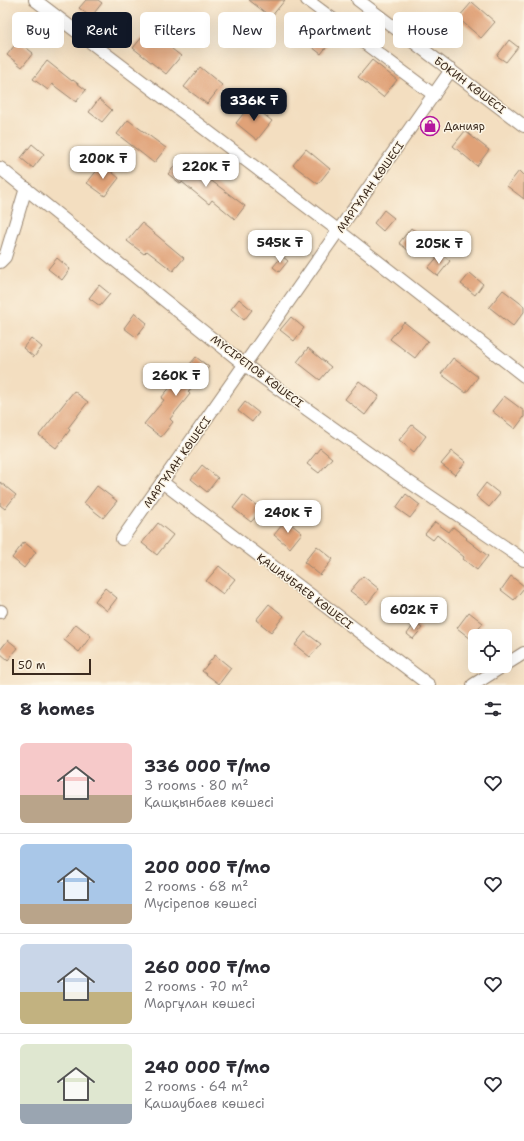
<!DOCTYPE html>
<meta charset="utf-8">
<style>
body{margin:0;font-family:"Shantell Sans",sans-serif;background:#f2f2f3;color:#2b2b33;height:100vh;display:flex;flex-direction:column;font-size:15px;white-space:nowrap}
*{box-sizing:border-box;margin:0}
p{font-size:13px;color:#7c7c81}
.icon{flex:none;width:22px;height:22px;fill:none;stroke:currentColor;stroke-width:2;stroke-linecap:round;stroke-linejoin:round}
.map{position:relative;height:685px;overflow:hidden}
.panel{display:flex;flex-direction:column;background:#fff;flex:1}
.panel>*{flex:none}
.guide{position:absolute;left:12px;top:12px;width:500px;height:36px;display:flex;gap:8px}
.tools{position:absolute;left:468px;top:629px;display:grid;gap:8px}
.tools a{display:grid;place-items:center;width:44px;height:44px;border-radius:6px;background:#fff;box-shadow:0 4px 16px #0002;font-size:20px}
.scale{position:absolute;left:12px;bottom:10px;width:79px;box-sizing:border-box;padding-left:4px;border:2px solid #3b2a1e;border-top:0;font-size:11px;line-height:14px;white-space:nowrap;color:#3b2a1e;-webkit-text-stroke:3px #fcf5e5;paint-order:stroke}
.price{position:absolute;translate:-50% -34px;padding:0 9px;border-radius:8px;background:#fff;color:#222;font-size:13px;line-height:26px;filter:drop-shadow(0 1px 2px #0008)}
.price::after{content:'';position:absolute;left:50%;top:24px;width:12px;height:9px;margin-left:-6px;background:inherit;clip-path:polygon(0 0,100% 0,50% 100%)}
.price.on{background:#111827;color:#fff}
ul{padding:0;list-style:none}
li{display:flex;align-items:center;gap:12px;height:100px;padding:0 20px}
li+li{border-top:1px solid #e1e1e2}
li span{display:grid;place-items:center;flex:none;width:112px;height:80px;border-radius:6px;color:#555}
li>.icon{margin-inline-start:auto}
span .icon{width:48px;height:48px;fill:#fffc;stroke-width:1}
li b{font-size:17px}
h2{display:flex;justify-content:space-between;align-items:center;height:48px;padding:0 20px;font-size:17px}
.chip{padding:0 14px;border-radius:6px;background:#fff;box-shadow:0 4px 16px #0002;font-size:14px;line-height:36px}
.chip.on{background:#111827;color:#fff}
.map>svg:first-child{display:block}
.building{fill:#e0a278}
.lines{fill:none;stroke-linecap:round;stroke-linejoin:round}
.minor-casing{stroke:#97846f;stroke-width:14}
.minor{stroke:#fff;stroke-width:12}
.labels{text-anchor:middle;stroke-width:3;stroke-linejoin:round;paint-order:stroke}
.street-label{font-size:11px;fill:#3b2a1e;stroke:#fcf5e5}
.poi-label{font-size:11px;fill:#3b2a1e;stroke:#fcf5e5;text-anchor:start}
</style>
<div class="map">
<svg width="524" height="685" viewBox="0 0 524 685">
<rect width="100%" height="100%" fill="#fcf5e5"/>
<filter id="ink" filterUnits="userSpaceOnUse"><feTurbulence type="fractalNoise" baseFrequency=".025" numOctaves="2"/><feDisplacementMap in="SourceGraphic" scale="8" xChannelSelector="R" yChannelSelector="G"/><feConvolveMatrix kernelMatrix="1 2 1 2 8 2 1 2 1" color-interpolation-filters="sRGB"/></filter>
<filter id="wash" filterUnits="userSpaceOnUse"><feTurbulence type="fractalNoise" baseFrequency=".012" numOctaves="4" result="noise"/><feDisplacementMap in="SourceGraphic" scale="16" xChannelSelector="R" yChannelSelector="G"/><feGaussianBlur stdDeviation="0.9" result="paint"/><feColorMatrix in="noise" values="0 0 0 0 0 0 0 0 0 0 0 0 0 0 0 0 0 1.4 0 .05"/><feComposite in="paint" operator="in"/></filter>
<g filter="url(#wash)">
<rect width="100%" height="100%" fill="#f3dec0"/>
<g id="blocks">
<g class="building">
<polygon points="86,0 98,0 102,3 91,17 79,8"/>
<polygon points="249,0 285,0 271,17"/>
<polygon points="472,2 495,22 481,38 458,18"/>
<polygon points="313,20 334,37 321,54 299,37"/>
<polygon points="148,30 181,56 166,74 133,48"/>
<polygon points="509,40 518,47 506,62 497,56"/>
<polygon points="18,41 33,53 22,67 7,55"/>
<polygon points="372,60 397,80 383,97 358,77"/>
<polygon points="47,61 72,81 73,80 86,90 76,102 52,84 48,90 33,79"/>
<polygon points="200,67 222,85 207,104 184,87"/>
<polygon points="99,99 112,110 102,122 89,112"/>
<polygon points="251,104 272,121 257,140 236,123"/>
<polygon points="128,120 166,148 154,163 117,134"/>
<polygon points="465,131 489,150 477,166 453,146"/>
<polygon points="32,144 44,154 33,168 21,158"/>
<polygon points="306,149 330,169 318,184 293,165"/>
<polygon points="181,158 245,206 235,219 212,200 209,204 182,182 181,184 168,174"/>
<polygon points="102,164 119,178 105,196 87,183"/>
<polygon points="519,171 524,176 524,199 507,186"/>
<polygon points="384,210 394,218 383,231 374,223"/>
<polygon points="142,223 184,258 173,271 147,251 144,254 127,241"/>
<polygon points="411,228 421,236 409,251 399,243"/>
<polygon points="441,253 450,261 438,276 428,268"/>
<polygon points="282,256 288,261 279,272 273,267"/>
<polygon points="57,258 70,269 62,280 48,269"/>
<polygon points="470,273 483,284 475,295 461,284"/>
<polygon points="99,285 110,294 100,306 89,298"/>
<polygon points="503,290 524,306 524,312 513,326 489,307"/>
<polygon points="239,299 252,310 244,320 231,309"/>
<polygon points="135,313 147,323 136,337 124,328"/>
<polygon points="291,317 304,328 294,341 280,330"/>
<polygon points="404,322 428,341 415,358 390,339"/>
<polygon points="31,338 42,347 34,357 23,348"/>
<polygon points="308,348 331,367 320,380 297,362"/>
<polygon points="196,357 209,367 188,392 190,394 170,419 173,422 161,437 144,424 164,400 161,398"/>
<polygon points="453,358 478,377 466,393 441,374"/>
<polygon points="359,381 379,396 365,415 345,399"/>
<polygon points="74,391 88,402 68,428 70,430 56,448 39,435"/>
<polygon points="504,396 524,411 524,417 515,429 492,411"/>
<polygon points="245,402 259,413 252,422 238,411"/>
<polygon points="412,425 426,436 414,452 399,440"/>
<polygon points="320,448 332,458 319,473 307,464"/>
<polygon points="452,451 466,462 455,475 441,464"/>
<polygon points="202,465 218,478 207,492 191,479"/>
<polygon points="0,482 16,495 5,509 0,505"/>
<polygon points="486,483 500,494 489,507 476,496"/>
<polygon points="97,486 117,501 103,518 84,503"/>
<polygon points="406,494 420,505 410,518 396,508"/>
<polygon points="243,495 262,510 251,522 233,508"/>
<polygon points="286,520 302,533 290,548 274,535"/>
<polygon points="435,522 449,532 453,527 467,538 466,539 488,556 477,570 463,559 464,557 437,535 433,540 425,534"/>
<polygon points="158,523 173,535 157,555 142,543"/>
<polygon points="24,542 36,552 24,568 12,558"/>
<polygon points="317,546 333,559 320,575 304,562"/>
<polygon points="219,566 235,579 223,594 206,581"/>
<polygon points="363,576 379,589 367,604 350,591"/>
<polygon points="511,576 524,586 524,588 514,600 501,590"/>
<polygon points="105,588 117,598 107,611 95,601"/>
<polygon points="269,604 284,616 271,632 256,620"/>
<polygon points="469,612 483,623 471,639 457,628"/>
<polygon points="415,623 422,628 413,639 407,634"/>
<polygon points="76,624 91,636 79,652 64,640"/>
<polygon points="305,632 321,644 310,657 295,645"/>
<polygon points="8,640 18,648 8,660 0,653 0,650"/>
<polygon points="215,655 231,668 219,684 202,671"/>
</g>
</g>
</g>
<g filter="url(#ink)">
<use href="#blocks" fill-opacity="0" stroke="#97846f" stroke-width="1"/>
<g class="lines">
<g class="minor-casing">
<g id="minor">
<polyline points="35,0 339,231 524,376"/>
<polyline points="307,0 434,95"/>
<polyline points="358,0 524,126"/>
<polyline points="0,168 245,365 399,475 524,560"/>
<polyline points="0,262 5,257 26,188"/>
<polyline points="162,482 429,685"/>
<polyline points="122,539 451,70"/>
<polyline points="0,612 1,611"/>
<polyline points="505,665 524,653"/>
<polyline points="473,685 503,666"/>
</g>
</g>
<use href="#minor" class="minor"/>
</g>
</g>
<defs>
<g id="shop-ring" transform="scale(1)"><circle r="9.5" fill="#fcf5e5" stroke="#b5179e" stroke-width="1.5"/><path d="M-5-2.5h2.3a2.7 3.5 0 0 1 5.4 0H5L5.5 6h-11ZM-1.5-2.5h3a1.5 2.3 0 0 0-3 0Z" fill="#b5179e"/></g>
</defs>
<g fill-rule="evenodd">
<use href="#shop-ring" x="430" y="126"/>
</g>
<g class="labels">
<g class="street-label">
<text transform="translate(470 85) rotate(37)" y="4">БОКИН КӨШЕСІ</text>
<text transform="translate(370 187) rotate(-55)" y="4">МАРГҰЛАН КӨШЕСІ</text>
<text transform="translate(257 371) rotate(37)" y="4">МҮСІРЕПОВ КӨШЕСІ</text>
<text transform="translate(177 462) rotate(-55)" y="4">МАРГҰЛАН КӨШЕСІ</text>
<text transform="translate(305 591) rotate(37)" y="4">ҚАШАУБАЕВ КӨШЕСІ</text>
</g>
<g class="poi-label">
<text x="444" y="130">Данияр</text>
</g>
</g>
</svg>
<div class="tools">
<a><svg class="icon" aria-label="locate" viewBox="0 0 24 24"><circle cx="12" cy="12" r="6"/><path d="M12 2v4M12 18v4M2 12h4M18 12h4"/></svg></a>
</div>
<div class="scale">50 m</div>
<b class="price on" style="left:254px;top:122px">336K ₸</b>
<b class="price" style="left:103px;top:180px">200K ₸</b>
<b class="price" style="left:206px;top:188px">220K ₸</b>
<b class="price" style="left:280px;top:264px">545K ₸</b>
<b class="price" style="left:439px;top:265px">205K ₸</b>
<b class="price" style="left:176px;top:397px">260K ₸</b>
<b class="price" style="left:288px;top:534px">240K ₸</b>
<b class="price" style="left:414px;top:631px">602K ₸</b>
<div class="guide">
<a class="chip">Buy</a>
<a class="chip on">Rent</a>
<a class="chip">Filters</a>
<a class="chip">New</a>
<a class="chip">Apartment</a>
<a class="chip">House</a>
</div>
</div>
<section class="panel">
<h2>8 homes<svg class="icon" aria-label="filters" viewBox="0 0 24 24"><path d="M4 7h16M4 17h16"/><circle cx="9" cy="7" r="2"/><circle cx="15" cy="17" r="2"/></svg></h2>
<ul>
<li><span style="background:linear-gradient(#f6c9c9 65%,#b9a48a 0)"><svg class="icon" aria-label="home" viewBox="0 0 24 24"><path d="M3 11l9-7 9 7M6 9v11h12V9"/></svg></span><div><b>336 000 ₸/mo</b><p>3 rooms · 80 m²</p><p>Қашқынбаев көшесі</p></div><svg class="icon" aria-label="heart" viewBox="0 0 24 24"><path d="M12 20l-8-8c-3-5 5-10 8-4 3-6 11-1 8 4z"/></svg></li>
<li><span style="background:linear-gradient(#a9c7e8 75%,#b9a48a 0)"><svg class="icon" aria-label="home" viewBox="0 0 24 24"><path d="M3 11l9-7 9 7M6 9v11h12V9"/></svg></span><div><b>200 000 ₸/mo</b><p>2 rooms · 68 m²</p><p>Мүсірепов көшесі</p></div><svg class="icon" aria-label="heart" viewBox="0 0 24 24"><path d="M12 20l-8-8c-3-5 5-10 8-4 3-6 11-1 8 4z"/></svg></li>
<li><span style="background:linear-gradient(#c9d6e8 60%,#c2b280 0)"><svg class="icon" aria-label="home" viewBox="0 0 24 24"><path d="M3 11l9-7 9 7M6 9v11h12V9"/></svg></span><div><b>260 000 ₸/mo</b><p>2 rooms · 70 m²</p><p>Маргұлан көшесі</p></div><svg class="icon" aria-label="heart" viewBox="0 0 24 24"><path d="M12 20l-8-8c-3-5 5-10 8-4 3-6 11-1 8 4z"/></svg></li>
<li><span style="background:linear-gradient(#dfe7d0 75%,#9aa5b1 0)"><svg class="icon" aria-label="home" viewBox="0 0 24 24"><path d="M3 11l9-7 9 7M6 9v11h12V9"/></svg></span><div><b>240 000 ₸/mo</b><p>2 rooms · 64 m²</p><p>Қашаубаев көшесі</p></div><svg class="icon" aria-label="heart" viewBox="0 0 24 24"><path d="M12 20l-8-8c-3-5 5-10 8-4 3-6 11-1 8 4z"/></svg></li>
</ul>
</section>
